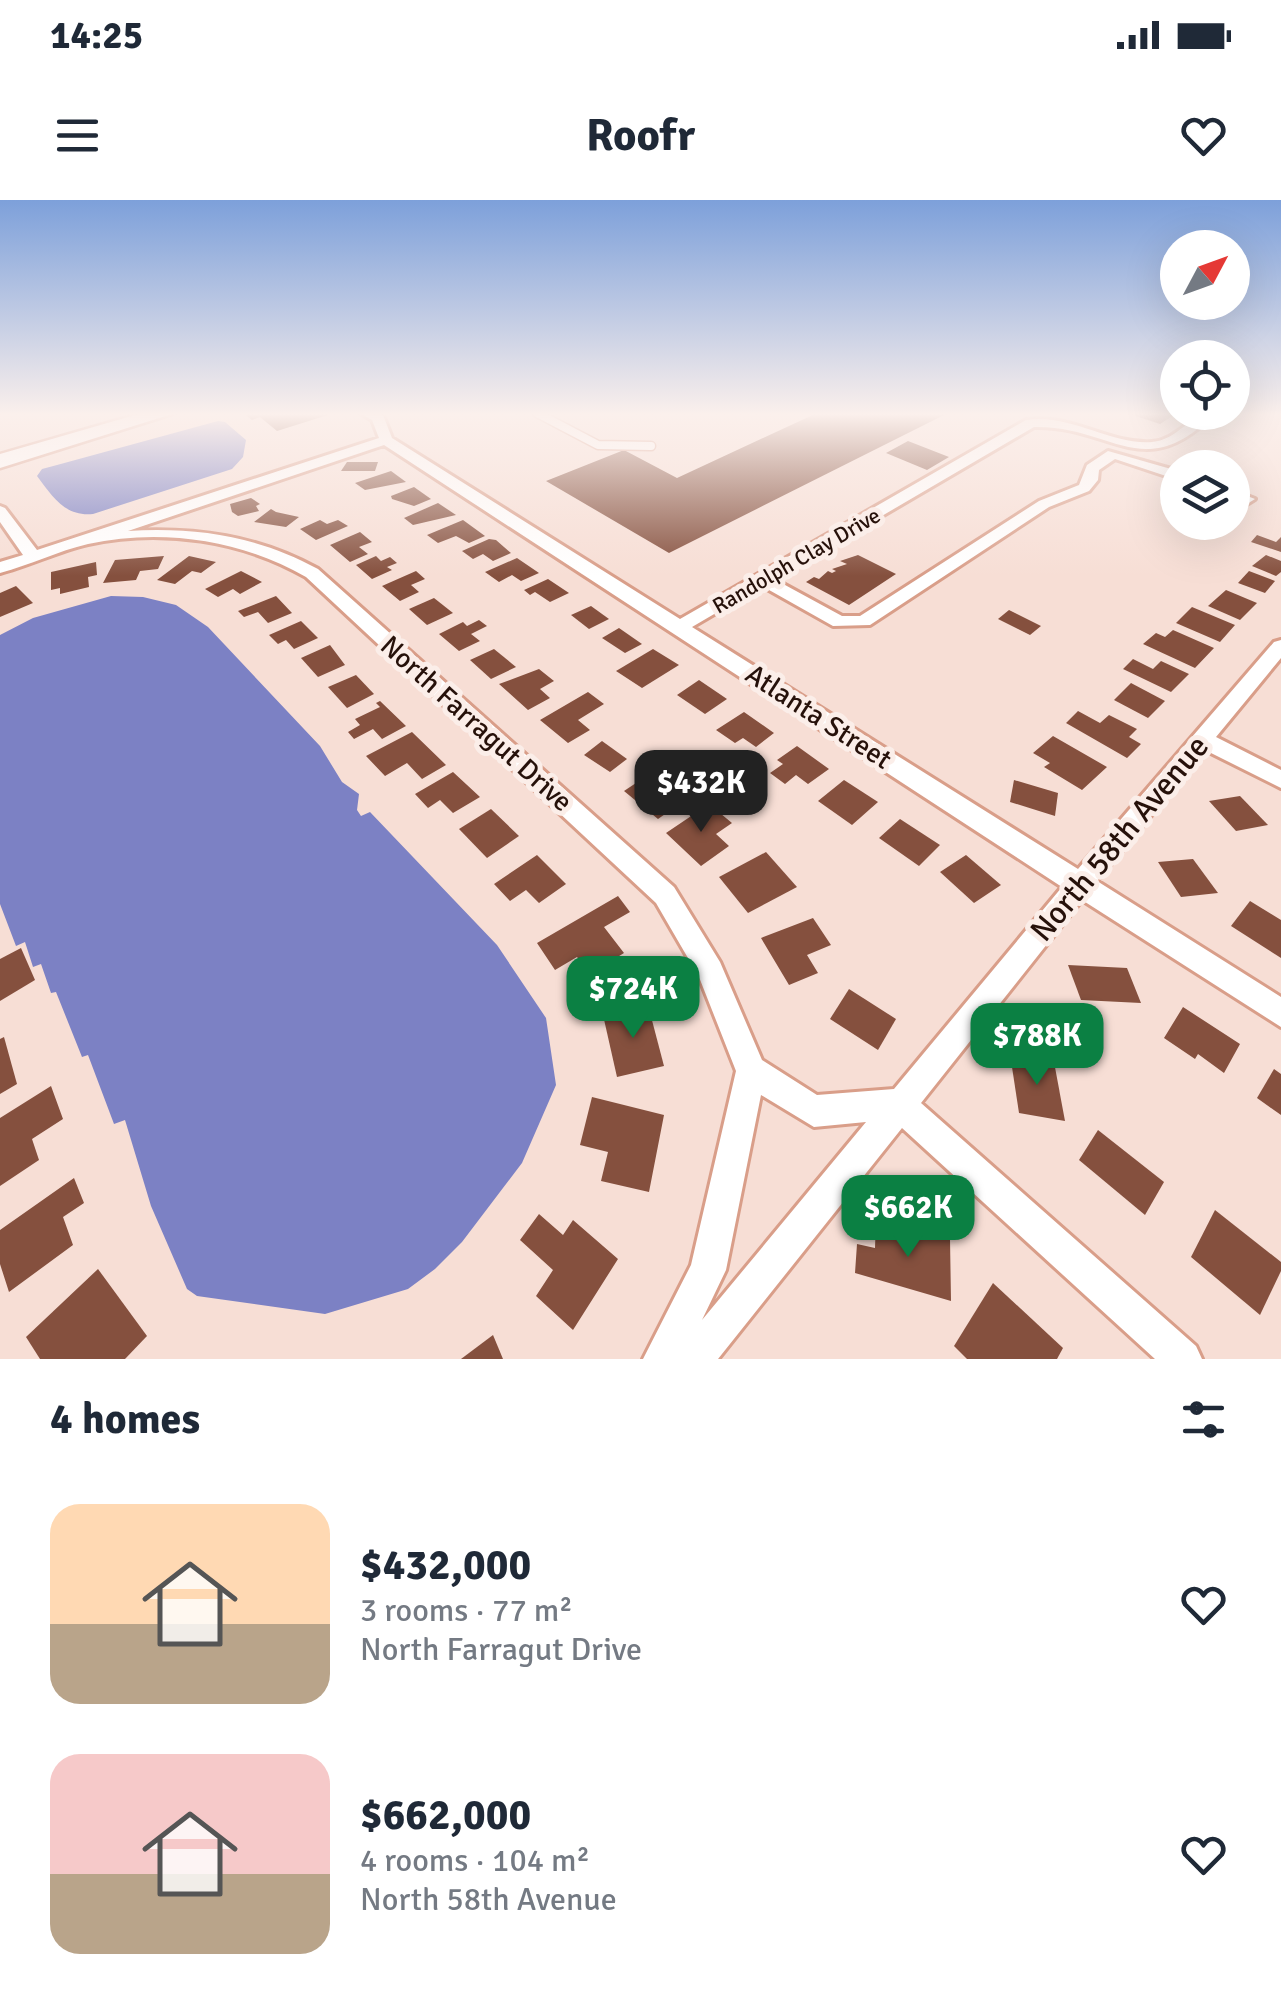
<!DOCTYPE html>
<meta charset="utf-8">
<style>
body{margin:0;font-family:Signika,sans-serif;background:#f2f2f3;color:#1f2937;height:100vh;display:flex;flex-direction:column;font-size:38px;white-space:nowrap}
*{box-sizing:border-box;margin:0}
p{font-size:32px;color:#747a83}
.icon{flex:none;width:55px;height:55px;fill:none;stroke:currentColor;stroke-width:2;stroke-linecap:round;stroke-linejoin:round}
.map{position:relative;height:1159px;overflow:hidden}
.side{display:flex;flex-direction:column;background:#fff;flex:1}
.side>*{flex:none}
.needle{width:65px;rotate:49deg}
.controls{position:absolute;left:1160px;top:30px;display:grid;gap:20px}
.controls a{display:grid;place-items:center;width:90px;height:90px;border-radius:50%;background:#fff;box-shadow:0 10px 40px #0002;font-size:50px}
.price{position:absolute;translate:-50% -85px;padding:0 22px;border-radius:20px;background:#0b8043;color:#fff;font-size:32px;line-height:65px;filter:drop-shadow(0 2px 5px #0008)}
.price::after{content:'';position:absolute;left:50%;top:60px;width:30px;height:22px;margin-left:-15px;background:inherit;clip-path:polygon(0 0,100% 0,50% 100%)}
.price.selected{background:#222;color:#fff}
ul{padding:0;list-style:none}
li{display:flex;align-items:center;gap:30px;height:250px;padding:0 50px}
li span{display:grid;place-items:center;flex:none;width:280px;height:200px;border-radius:30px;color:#555}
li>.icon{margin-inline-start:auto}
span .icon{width:120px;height:120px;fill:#fffc;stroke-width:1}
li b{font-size:42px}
h2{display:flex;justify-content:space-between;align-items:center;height:120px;padding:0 50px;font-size:42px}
.status{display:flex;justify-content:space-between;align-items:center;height:70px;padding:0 50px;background:#fff;direction:ltr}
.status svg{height:28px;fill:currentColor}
header{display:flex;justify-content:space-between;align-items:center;height:130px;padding:0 50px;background:#fff;font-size:45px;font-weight:700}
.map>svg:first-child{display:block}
.water{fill:#7c81c4}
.building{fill:#85503e}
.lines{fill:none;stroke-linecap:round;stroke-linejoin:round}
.service-casing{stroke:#d99e89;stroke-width:11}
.minor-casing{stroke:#d99e89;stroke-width:6}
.primary-casing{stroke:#d99e89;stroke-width:5}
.service{stroke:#fff;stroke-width:8}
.minor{fill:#fff;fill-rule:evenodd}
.primary{fill:#fff;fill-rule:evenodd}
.labels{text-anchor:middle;stroke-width:10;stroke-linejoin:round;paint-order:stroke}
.far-street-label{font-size:22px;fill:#26110a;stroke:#fbeee9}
.street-label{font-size:28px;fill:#26110a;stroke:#fbeee9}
.near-street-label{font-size:32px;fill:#26110a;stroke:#fbeee9}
</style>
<div class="status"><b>14:25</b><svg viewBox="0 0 49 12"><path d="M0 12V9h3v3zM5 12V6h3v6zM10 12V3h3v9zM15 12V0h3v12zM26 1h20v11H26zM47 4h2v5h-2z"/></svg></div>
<header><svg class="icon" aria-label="menu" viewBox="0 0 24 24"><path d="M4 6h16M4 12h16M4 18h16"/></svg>Roofr<svg class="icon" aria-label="heart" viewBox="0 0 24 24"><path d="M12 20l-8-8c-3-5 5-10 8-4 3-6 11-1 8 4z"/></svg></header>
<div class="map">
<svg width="1281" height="1159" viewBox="0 0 1281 1159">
<rect width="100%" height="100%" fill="#f7ded5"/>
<g class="water">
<path d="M218 221 225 222 246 240 243 257 232 269 93 314C65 317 52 296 37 276L42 269 57 265Z"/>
<polygon points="111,396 143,397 176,405 208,427 320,546 342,582 359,594 357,610 361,616 370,612 497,745 546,818 556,885 522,963 462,1042 435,1069 408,1089 325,1114 197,1096 187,1089 151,1006 125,920 114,924 88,855 82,857 56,792 51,793 41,764 33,767 25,742 16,746 0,704 0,435 33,418"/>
</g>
<g class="building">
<polygon points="243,213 331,213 331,214 277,231 260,217 252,220"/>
<polygon points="817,213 948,213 669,353 546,281 624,250 677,278"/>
<polygon points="1127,213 1177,213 1160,224"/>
<polygon points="908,241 949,257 927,270 886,253"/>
<polygon points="347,262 378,262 375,271 341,271"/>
<polygon points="391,271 406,282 365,290 355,283"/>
<polygon points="414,287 431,299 414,306 392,299 391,296"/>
<polygon points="251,298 260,304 256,306 259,311 238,316 232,312 230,304"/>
<polygon points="438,303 456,315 413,325 404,318"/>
<polygon points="271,309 276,312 299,317 286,327 254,322"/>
<polygon points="320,320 327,324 338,320 348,326 316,340 300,329"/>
<polygon points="463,320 485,336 469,343 456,336 438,343 427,335"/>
<polygon points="360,332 372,342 359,347 368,354 350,362 330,345"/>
<polygon points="1257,335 1276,342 1281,337 1281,352 1251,342"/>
<polygon points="489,339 496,340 511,353 493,361 483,354 473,359 462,351"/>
<polygon points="858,355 896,374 849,405 806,382 814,377 819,379 828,371 832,373 836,371 832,369 847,364 840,361"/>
<polygon points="1266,355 1281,361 1281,372 1276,376 1252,366"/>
<polygon points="164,356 158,369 140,371 136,380 103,383 115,360"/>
<polygon points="189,356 216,362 201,373 192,371 175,384 157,380"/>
<polygon points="376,356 381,361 390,357 397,363 387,367 392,370 372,379 356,365"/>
<polygon points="517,358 539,373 521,381 512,375 499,382 485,372"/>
<polygon points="96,362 97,375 88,377 89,387 60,394 60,388 51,390 51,372"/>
<polygon points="241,371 262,382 240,394 233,389 218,397 205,389"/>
<polygon points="416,371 425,379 411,385 419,392 400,401 382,386"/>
<polygon points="1249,371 1275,381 1265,393 1238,383"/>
<polygon points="548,379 569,393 550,402 535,392 530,395 524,390"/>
<polygon points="16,386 33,403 0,417 0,393"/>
<polygon points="1226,390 1257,403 1240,420 1208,406"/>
<polygon points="276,396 292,413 268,423 258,412 244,417 238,411"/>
<polygon points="434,398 453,413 427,425 409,409"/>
<polygon points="591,406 609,419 589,429 571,415"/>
<polygon points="1192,407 1235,425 1220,442 1176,423"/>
<polygon points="1009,410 1041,426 1030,435 998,419"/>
<polygon points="479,420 487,426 471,434 480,441 459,451 439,434 463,422 467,426"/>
<polygon points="301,421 318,438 294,449 286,440 278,444 269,435"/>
<polygon points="619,428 642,444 625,453 602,438"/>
<polygon points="1173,430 1214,448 1195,468 1143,444 1156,433 1165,437"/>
<polygon points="330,445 345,465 318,477 301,458"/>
<polygon points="494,449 516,467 491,479 470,460"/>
<polygon points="653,449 679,465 642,488 616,471"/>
<polygon points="1133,459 1153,469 1161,461 1189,474 1171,492 1123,469"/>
<polygon points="539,469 554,481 540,489 550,498 528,510 499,484"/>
<polygon points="356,475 374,494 347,508 328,487"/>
<polygon points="699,480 727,499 705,514 677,495"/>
<polygon points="1131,483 1165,501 1148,518 1114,500"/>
<polygon points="588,492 604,504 578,520 590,530 568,543 540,520"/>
<polygon points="380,501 406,526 382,539 373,529 354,539 348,532 360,525 355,519 380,507 376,503"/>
<polygon points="1078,511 1100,523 1109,515 1137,529 1129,537 1141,544 1127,558 1066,523"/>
<polygon points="744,512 774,533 756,547 743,538 735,543 716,530"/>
<polygon points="412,532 446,565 422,579 407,563 385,576 366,556"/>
<polygon points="1053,536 1107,567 1082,590 1044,567 1050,563 1033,553"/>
<polygon points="602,541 627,559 610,572 584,555"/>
<polygon points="797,546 829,569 808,584 796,575 785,584 770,573 783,564 777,560"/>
<polygon points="654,571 670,584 663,588 681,603 658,619 624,591"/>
<polygon points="453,572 480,597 453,613 440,600 428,608 415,594"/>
<polygon points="844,580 878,602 852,625 818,601"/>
<polygon points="1014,580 1058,593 1055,616 1010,602"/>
<polygon points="1240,596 1268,625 1236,631 1209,601"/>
<polygon points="709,604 732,623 716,634 729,646 701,666 666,633"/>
<polygon points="491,609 519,636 487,658 459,629"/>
<polygon points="900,619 940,645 919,666 879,638"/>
<polygon points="766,652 797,687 748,713 719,677"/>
<polygon points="537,655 566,684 539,703 526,690 510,701 494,684"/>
<polygon points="966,655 1001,685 974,703 940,672"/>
<polygon points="1193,659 1218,693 1181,697 1158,662"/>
<polygon points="618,696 630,712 604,727 624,753 590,774 577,757 555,770 537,743"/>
<polygon points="1250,701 1281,720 1281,758 1231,726"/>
<polygon points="813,718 831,745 807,755 818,773 789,785 761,738"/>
<polygon points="21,748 35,780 0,801 0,759"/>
<polygon points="1068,765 1127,768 1141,803 1081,800"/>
<polygon points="849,789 896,819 878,850 830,819"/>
<polygon points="648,805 664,866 617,877 603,815"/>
<polygon points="1183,807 1240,844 1224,873 1198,854 1195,859 1164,838"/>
<polygon points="4,837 17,884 0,894 0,839"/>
<polygon points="1010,854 1054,862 1065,921 1019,913"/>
<polygon points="1274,869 1281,874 1281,915 1257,898"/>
<polygon points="51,886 63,919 32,939 39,960 0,986 0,918"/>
<polygon points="592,897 664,915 649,992 601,981 608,952 580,945"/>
<polygon points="1098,930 1164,982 1145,1015 1079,960"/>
<polygon points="74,978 84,1003 63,1017 73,1045 9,1092 0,1064 0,1030"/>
<polygon points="1215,1010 1281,1062 1281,1071 1260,1115 1191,1057"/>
<polygon points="539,1014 563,1035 573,1020 618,1059 573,1130 536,1096 553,1070 520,1040"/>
<polygon points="876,1018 950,1039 951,1101 855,1073 857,1044 875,1048"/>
<polygon points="98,1069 147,1136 125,1159 40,1159 26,1137"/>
<polygon points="993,1083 1063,1148 1057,1159 967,1159 954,1146"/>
<polygon points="493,1135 503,1159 461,1159"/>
</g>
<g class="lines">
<g class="service-casing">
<polyline id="service" points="537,213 598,245 651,246"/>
</g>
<g class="minor-casing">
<g id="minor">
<path d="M360 213 383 215 392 238 680 419 1026 220C1071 213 1109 245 1152 242 1178 240 1190 213 1215 213 1144 286 1112 225 1034 227L774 379 842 416H860L1039 301 1079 285 1087 265 1108 251 1178 271V280L1115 259 1099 270 1098 280 1089 291 1049 307 870 425 833 426 762 386 692 427 1078 669 1274 442 1281 440V458L1216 537 1281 570V588L1205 550 1097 681 1281 797V827L1082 700 921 903 1196 1146 1202 1159H1155L902 928 718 1159H643L691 1065 736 871 699 777 656 703 306 377C242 340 162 328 88 344 58 351 30 365 0 373V362L23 355 0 322V306L5 308 37 350 379 238 372 220ZM384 245 1062 687 894 889 817 895 762 860 720 762 674 687 318 369C258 336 196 327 128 331ZM761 895 814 927 866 922 702 1120 726 1070Z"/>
<polygon points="1232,290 1255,299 1247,304 1232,299"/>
</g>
</g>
<g class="primary-casing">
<polygon id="primary" points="142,213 175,213 0,268 0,254"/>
</g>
<use href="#service" class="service"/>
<use href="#minor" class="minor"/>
<use href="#primary" class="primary"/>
</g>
<linearGradient id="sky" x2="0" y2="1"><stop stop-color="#7da0da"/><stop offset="0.57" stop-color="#fbf0ec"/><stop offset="1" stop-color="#fbf0ec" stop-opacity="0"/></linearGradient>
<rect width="1281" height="376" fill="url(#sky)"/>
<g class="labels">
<g class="far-street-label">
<text transform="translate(796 360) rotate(-30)" y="8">Randolph Clay Drive</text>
</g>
<g class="street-label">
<text transform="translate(819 516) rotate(33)" y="10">Atlanta Street</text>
<text transform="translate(477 523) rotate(42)" y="10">North Farragut Drive</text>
</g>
<g class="near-street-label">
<text transform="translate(1119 638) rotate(-50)" y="11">North 58th Avenue</text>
</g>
</g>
</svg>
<div class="controls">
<a><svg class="needle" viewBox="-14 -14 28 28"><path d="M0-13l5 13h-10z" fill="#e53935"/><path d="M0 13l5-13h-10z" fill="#747a83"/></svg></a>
<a><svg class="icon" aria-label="locate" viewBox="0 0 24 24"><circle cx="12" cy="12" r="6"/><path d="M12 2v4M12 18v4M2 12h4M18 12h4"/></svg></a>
<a><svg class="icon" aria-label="layers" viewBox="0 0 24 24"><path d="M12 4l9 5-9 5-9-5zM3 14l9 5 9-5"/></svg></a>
</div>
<b class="price selected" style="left:701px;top:635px">$432K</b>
<b class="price" style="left:633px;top:841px">$724K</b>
<b class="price" style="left:1037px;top:888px">$788K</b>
<b class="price" style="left:908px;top:1060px">$662K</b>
</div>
<section class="side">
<h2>4 homes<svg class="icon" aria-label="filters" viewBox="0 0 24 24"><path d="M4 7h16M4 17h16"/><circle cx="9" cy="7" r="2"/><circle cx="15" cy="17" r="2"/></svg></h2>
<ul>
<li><span style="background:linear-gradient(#ffd9b3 60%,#b9a48a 0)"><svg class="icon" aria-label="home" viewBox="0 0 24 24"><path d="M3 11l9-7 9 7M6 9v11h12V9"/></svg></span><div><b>$432,000</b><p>3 rooms · 77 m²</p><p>North Farragut Drive</p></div><svg class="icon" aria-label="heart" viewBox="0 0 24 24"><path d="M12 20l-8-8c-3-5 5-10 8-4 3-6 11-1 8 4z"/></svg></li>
<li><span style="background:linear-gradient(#f6c9c9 60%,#b9a48a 0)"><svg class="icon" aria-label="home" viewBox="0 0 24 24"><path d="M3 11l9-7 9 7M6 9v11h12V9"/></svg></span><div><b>$662,000</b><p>4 rooms · 104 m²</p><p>North 58th Avenue</p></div><svg class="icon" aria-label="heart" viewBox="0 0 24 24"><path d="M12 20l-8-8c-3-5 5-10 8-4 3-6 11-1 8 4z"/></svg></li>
</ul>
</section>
